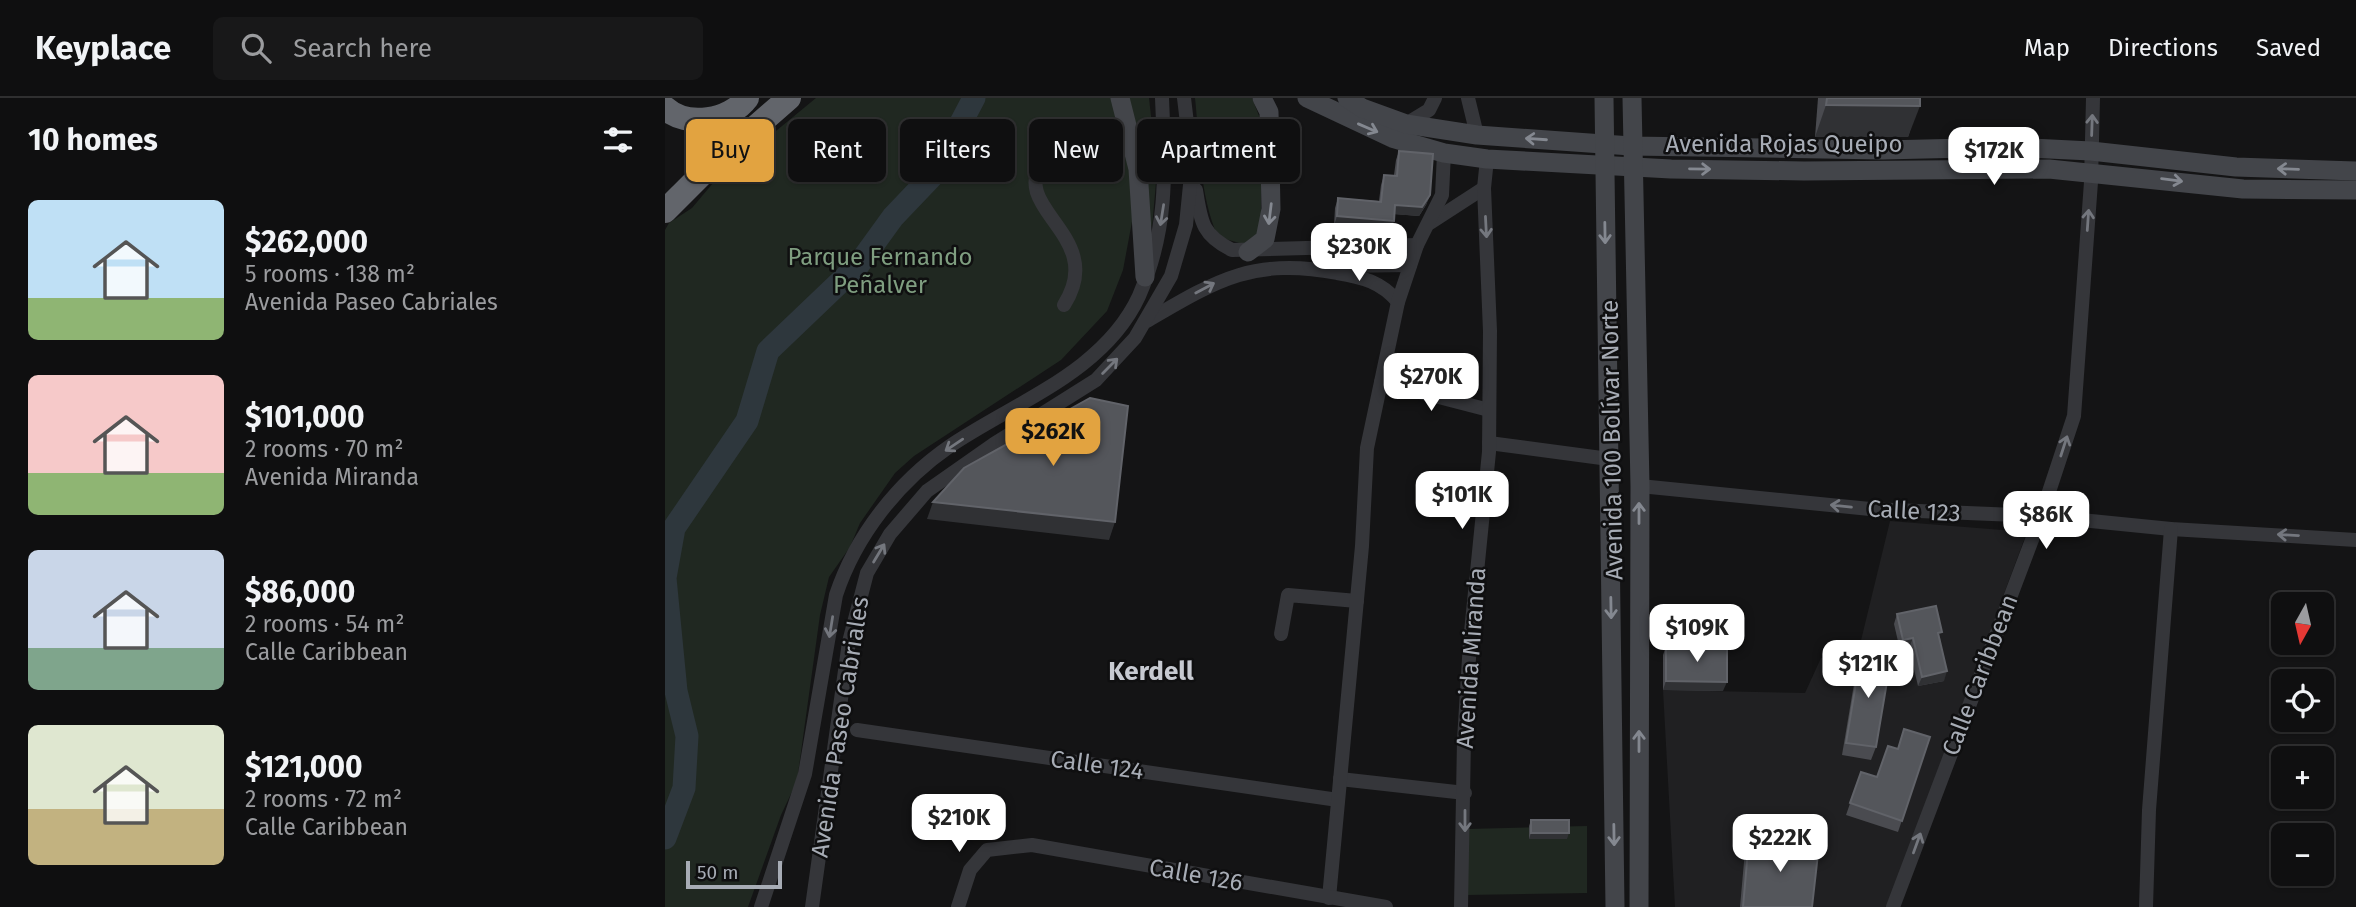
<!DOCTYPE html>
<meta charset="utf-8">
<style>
body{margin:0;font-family:"Fira Sans",sans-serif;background:#181819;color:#f1f3f6;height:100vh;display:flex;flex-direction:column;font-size:26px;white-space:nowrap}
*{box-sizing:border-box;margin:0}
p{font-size:23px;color:#9b9c9f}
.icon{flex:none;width:38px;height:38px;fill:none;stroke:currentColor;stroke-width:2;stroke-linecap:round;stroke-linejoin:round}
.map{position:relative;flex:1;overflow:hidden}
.details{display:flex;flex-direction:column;background:#0f0f10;width:665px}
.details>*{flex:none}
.top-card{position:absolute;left:21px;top:21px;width:665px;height:63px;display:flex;gap:14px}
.needle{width:46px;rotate:188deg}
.controls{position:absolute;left:1606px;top:494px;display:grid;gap:14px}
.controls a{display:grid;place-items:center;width:63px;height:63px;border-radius:10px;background:#0f0f10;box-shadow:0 2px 5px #0004,0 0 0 2px #2f2f30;font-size:35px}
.scale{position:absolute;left:21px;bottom:18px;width:96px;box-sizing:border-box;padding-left:7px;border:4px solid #a7acb5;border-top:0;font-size:19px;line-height:24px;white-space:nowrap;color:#a7acb5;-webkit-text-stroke:5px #0f0f10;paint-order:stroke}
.price{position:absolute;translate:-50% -60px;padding:0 16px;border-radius:14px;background:#fff;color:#222;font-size:23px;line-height:46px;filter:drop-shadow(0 2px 4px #0008)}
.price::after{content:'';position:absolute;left:50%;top:42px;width:21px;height:16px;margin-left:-10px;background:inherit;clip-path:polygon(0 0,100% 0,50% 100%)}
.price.active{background:#e2a340;color:#111}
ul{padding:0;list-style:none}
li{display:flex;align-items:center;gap:21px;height:175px;padding:0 28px}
li span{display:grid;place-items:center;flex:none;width:196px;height:140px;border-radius:10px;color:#555}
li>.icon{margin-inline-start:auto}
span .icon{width:84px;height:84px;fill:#fffc;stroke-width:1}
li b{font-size:30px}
h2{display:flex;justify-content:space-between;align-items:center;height:84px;padding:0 28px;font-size:30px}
.pill{padding:0 24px;border-radius:10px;background:#0f0f10;box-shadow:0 2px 5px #0004,0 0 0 2px #2f2f30;font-size:24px;line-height:63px}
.pill.active{background:#e2a340;color:#111}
header{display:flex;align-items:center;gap:42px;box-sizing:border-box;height:98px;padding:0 35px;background:#0f0f10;border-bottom:2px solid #2f2f30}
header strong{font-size:33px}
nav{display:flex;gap:38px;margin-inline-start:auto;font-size:24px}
.search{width:490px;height:63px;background:#181819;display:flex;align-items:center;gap:18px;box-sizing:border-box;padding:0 24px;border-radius:10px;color:#9b9c9f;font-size:26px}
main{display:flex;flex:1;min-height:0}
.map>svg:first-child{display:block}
.built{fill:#202022}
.green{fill:#202821}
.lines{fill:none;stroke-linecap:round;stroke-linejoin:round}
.river{stroke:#2e373d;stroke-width:23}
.street{stroke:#35363a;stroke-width:14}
.secondary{stroke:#43454a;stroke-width:19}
.highway{stroke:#62656b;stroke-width:24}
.wall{fill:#4a4b50}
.shaded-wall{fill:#303134}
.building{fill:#54565b;stroke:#616369;stroke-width:2}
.oneway{stroke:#74777e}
.oneway2{stroke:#848890}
.labels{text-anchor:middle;stroke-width:5;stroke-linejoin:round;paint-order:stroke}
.street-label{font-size:24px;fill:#a7acb5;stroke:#0f0f10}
.park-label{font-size:24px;fill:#7f9e80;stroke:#0f0f10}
.neighbourhood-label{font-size:26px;font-weight:bold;fill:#c7cad1;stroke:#0f0f10}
</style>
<header>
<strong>Keyplace</strong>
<div class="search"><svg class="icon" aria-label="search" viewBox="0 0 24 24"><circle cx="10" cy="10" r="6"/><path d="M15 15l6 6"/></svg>Search here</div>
<nav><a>Map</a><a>Directions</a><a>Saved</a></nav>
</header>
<main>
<section class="details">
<h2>10 homes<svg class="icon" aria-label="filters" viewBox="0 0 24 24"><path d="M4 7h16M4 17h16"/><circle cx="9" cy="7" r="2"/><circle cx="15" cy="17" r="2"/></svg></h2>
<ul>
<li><span style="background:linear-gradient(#bfe0f5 70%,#8fb573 0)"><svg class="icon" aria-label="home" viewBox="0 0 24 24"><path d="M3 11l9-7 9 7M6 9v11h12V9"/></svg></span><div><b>$262,000</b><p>5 rooms · 138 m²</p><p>Avenida Paseo Cabriales</p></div></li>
<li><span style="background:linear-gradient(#f6c9c9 70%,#8fb573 0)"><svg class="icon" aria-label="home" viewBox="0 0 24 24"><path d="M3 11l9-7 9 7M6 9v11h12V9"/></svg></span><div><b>$101,000</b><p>2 rooms · 70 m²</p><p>Avenida Miranda</p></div></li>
<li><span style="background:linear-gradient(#c9d6e8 70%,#7fa58c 0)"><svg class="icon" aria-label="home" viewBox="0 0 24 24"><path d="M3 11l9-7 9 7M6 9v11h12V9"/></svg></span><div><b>$86,000</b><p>2 rooms · 54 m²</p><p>Calle Caribbean</p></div></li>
<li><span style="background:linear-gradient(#dfe7d0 60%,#c2b280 0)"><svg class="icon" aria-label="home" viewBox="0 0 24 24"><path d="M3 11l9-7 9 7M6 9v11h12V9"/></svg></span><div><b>$121,000</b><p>2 rooms · 72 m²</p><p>Calle Caribbean</p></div></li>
</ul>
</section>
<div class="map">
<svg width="1691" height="809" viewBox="0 0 1691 809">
<rect width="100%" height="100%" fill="#141415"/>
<polygon class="built" points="1225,423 1362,434 1222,809 1010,809 998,592 1140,595 1156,560 1192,559"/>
<g class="green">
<polygon points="151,0 447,0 462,52 469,113 458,172 442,213 396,262 249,358 230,375 195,425 185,449 164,479 155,517 132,683 116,717 83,809 0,809 0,132 4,125 27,110 48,85"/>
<polygon points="459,0 484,0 492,73 487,130"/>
<path d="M530 0H587L596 23V121L593 135 578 146 553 139C534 96 535 46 530 0Z"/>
<polygon points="922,728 922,795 802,797 803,731"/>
</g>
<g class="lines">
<polyline class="river" points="0,740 19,690 22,638 11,593 0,480 9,430 82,323 103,253 194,166 228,119 269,76 309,0"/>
<g class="street">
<polyline points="803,0 812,37"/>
<polyline points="741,26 764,12 770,0"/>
<circle cx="394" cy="54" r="19"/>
<path d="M378 64C343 111 443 138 399 207"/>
<path d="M531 92C536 124 537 137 567 152L752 147"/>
<polyline points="765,125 819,90"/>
<polyline points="672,168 745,167"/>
<path d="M482 223C552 182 589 159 672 175 697 179 717 184 733 204"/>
<polyline points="716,284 824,312"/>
<polyline points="824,345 944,361"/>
<polyline points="975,388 1205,411 1376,418 1506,431 1691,442"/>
<polyline points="616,536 623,497 692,503"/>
<polyline points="192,632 673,702"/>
<polyline points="675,681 800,695"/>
<polyline points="664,800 697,448 702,350 733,204 752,147 777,97 779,55"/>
<path d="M96 809 140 676 171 497C191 437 233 384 285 348 350 304 439 274 474 198 504 130 500 72 497 0"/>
<polyline points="147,809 184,544 202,475 225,436 262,393 329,346 431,282 470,240 506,178 521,127 527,67 519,0"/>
<polyline points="293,809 305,772 322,752 367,747 721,809"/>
<polyline points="796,809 799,642 805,544 824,354 825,233 819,90 822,61"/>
<polyline points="1228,809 1376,418 1409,318 1426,84 1428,0"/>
<polyline points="1481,809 1484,712 1506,431"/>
</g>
<g class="secondary">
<polyline points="455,0 473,71 480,179"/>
<polyline points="642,0 727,40 779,55 822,61 1006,71 1139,73 1384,71 1578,91 1691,92"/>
<polyline points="682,0 697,10 741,26 812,37 966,48 1218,52 1344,49 1426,53 1571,69 1691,73"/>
<polyline points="939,0 950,809"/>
<polyline points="967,0 975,388 974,809"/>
<polyline points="583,154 600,141 606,111 604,14 597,0"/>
</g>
<g class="highway">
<path d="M0 10C22 30 65 23 82 0"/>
<polyline points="0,113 39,74 124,0"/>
</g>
</g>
<g class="wall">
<polygon points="1153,0 1255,0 1243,39 1150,39"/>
<polygon points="734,53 765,97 761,107 754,118 730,116 726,132 669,128 670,110 673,100 714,103 716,87 719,77 729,77 731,62"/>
<polygon points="1232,516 1275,540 1279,583 1253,588 1244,550 1235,552 1229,526"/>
<polygon points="1001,548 1058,593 998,592 998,557"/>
<polygon points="1196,555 1211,649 1206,662 1177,657 1192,568"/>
<polygon points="1265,639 1233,734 1181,717 1196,674 1212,679 1232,651"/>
<polygon points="866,722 902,741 864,741 864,728"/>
<polygon points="1084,741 1147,809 1075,809 1080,753"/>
</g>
<g class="shaded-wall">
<polygon points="1161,7 1255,8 1243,39 1150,39"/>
<polygon points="765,97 761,107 754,118 727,116 730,107"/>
<polygon points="672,118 729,123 726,132 669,128"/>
<polygon points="268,404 450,424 444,442 262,421"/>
<polygon points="1248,540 1244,550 1235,552 1238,542"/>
<polygon points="1282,573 1279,583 1253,588 1257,579"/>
<polygon points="1001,583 1062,584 1058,593 998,592"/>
<polygon points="866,735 904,735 902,741 864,741"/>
</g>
<g class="building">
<polygon points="1162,0 1255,0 1255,8 1161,7"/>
<polygon points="734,53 768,56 765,97 757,109 730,107 729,123 672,118 673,100 716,104 719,77 732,78"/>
<polygon points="425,300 463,308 450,424 268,404 299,370"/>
<polygon points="1271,508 1277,534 1273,535 1282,573 1257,579 1248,540 1238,542 1232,516"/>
<polygon points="1001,548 1062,548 1062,584 1001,583"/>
<polygon points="1196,555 1226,560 1211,649 1181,645"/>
<polygon points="1239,631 1265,639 1237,723 1185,705 1196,674 1212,679 1223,648 1233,651"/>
<rect x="866" y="722" width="38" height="13"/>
<polygon points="1084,741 1154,747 1147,809 1078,809"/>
</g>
<defs><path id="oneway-shaft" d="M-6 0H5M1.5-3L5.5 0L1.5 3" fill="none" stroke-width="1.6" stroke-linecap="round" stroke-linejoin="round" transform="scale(1.75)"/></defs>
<g class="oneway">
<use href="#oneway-shaft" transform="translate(1427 27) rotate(-88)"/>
<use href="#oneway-shaft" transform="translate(497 117) rotate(99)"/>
<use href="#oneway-shaft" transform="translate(1423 122) rotate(-86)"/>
<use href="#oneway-shaft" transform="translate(821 129) rotate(87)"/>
<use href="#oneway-shaft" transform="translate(540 190) rotate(-28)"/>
<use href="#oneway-shaft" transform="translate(445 268) rotate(-45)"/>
<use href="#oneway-shaft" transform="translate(289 347) rotate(146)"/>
<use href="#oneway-shaft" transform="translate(1399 348) rotate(-72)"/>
<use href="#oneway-shaft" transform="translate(1176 408) rotate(-174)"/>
<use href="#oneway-shaft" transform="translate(1623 437) rotate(-177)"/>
<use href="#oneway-shaft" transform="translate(214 455) rotate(-59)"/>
<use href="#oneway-shaft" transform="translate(166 529) rotate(99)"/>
<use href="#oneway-shaft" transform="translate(800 723) rotate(90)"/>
<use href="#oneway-shaft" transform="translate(1252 745) rotate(-70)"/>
</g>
<g class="oneway2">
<use href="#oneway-shaft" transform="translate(703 30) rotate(23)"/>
<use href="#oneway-shaft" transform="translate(871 41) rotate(-176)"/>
<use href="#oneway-shaft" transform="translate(1035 71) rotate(1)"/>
<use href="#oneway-shaft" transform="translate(1623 71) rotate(-178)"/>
<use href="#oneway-shaft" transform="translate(1507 82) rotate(7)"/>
<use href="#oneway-shaft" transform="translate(605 116) rotate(97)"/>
<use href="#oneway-shaft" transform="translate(940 135) rotate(89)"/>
<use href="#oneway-shaft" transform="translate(974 415) rotate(-90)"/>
<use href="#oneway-shaft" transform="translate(946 510) rotate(89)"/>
<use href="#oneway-shaft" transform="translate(974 643) rotate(-90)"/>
<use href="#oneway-shaft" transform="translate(949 737) rotate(89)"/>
</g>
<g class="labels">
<g class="street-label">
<text x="1119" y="54">Avenida Rojas Queipo</text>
<text transform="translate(947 342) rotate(-91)" y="8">Avenida 100 Bolívar Norte</text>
<text transform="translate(1249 413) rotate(3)" y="8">Calle 123</text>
<text transform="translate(806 560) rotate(-86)" y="8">Avenida Miranda</text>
<text transform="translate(1315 577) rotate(-69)" y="8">Calle Caribbean</text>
<text transform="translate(175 629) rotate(-81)" y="8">Avenida Paseo Cabriales</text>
<text transform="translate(432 667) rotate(8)" y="8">Calle 124</text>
<text transform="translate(531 777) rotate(10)" y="8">Calle 126</text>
</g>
<g class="park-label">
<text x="215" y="167">Parque Fernando<tspan x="215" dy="28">Peñalver</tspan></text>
</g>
<g class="neighbourhood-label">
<text x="486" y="582">Kerdell</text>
</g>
</g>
</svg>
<div class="controls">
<a><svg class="needle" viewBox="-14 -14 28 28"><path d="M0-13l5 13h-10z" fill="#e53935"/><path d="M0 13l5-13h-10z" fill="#9b9c9f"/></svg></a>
<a><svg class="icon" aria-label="locate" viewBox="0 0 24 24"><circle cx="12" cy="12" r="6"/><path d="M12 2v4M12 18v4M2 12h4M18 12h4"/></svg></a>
<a>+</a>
<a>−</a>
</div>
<div class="scale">50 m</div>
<b class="price" style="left:1329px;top:89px">$172K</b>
<b class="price" style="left:694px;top:185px">$230K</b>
<b class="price" style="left:766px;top:315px">$270K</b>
<b class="price active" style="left:388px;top:370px">$262K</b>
<b class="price" style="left:797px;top:433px">$101K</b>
<b class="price" style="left:1381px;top:453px">$86K</b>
<b class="price" style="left:1032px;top:566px">$109K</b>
<b class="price" style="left:1203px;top:602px">$121K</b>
<b class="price" style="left:294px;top:756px">$210K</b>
<b class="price" style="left:1115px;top:776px">$222K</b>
<div class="top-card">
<a class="pill active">Buy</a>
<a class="pill">Rent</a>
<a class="pill">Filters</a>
<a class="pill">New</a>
<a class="pill">Apartment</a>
</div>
</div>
</main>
